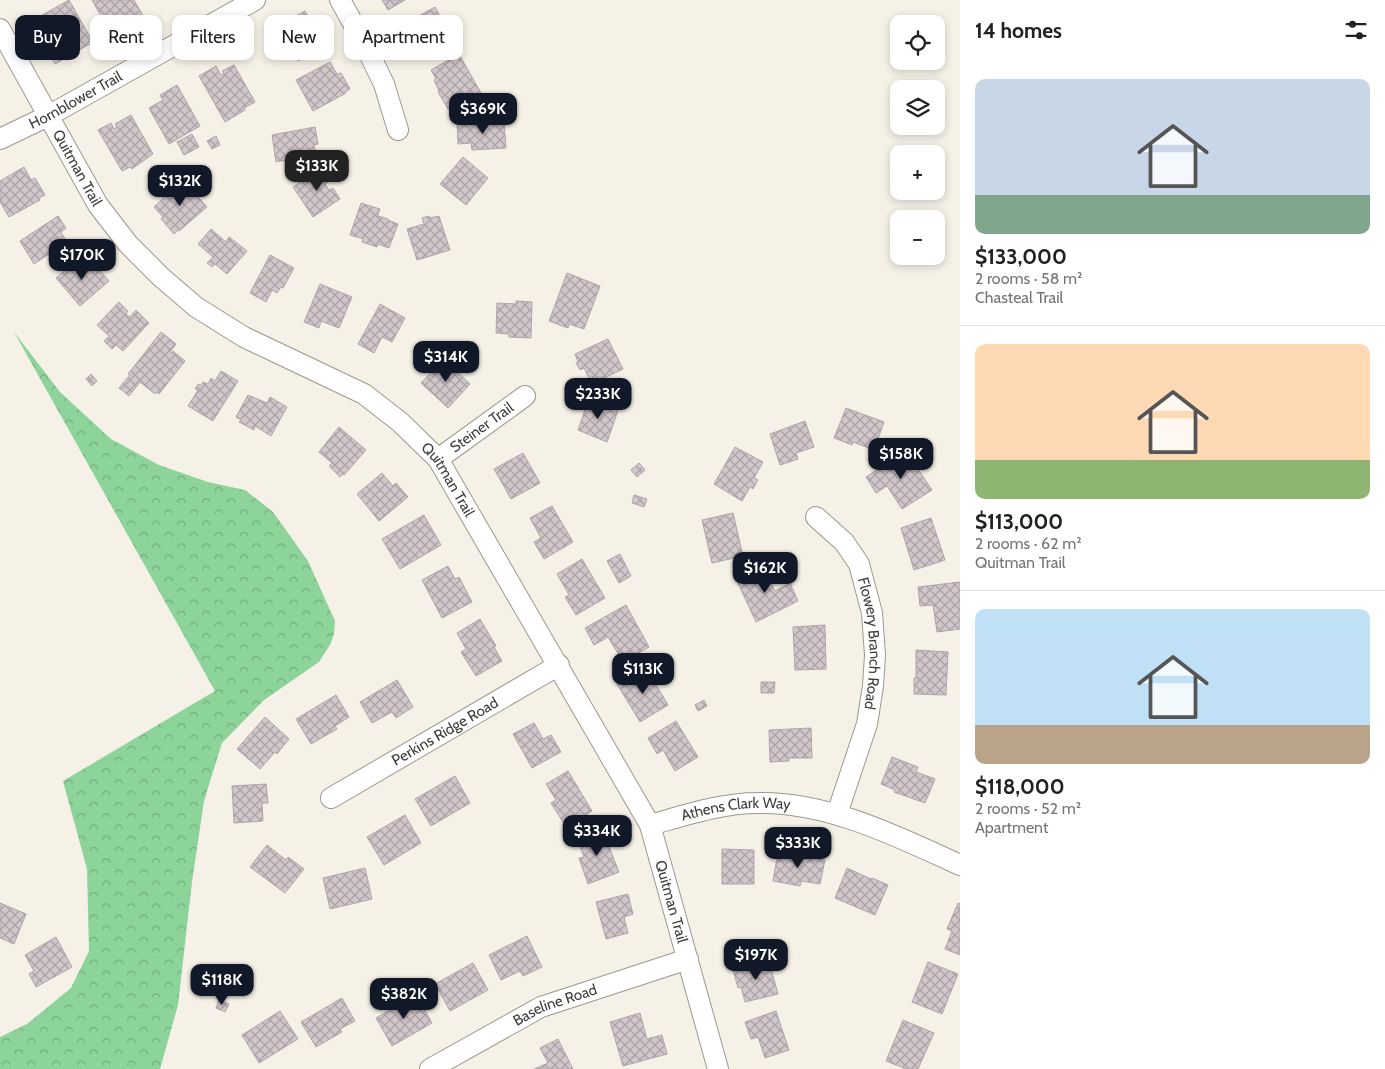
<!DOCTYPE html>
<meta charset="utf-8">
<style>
body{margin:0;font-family:Cabin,sans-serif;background:#f2f2f2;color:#202124;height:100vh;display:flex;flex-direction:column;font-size:19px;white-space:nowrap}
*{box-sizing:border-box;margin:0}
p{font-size:16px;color:#757577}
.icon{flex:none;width:28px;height:28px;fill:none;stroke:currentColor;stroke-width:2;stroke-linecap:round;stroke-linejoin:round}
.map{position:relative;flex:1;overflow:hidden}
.sheet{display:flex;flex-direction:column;background:#fff;width:425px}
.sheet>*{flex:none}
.guide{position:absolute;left:15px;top:15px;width:475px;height:45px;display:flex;gap:10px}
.fabs{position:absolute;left:890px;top:15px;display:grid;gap:10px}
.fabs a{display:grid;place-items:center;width:55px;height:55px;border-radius:10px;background:#fff;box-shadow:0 2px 8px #0003;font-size:25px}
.price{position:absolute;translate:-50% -42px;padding:0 11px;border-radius:10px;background:#111827;color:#fff;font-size:16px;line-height:32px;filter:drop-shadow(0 1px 2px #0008)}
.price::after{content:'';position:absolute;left:50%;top:30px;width:15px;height:11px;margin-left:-8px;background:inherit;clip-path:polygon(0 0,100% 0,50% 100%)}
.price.selected{background:#222;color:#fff}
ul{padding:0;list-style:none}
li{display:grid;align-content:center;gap:10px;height:265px;padding:0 15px}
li+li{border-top:1px solid #e0e0e0}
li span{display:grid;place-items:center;height:155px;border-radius:10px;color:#555}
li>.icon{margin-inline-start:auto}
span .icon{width:90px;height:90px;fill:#fffc;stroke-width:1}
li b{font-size:21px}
h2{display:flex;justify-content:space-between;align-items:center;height:60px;padding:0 15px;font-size:21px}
.chip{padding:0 18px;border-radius:10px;background:#fff;box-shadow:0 2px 8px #0003;font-size:18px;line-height:45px}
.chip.selected{background:#111827;color:#fff}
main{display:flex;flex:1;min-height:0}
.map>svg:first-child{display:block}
.forest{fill:url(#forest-crowns)}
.building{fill:url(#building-cross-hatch);stroke:#b0a5a9}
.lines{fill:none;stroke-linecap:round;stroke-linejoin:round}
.minor-casing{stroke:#9c998f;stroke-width:22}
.minor{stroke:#fff;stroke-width:20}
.labels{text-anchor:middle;stroke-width:4;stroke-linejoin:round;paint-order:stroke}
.street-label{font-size:15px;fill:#3e3d39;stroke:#fff}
</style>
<main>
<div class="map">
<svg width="960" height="1069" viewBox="0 0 960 1069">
<defs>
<pattern id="forest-crowns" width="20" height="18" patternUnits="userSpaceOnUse" patternTransform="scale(1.25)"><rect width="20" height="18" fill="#8dd49a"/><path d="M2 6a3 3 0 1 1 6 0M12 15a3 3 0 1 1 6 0" fill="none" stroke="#75ad7f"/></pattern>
<pattern id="building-cross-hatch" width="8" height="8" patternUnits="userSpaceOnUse" patternTransform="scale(1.25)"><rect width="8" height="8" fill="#d1c6ca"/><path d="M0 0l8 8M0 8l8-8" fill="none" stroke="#aba2a5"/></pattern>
</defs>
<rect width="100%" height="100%" fill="#f5f1e7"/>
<polygon class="forest" points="14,332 60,392 111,439 159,465 208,482 245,490 273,512 308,561 335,621 334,634 330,645 319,662 264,700 222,743 204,801 192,882 178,1005 160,1069 0,1069 0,1037 27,1024 71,988 89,951 87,869 63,781 215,691"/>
<g class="building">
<polygon points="69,0 93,42 55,64 30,22"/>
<polygon points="92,0 134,0 145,19 127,29 123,22 121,23 122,25 110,32"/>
<polygon points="382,0 405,0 388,10"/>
<polygon points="435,7 452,38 418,57 412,46 414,45 411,40 406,43 397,28"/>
<polygon points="305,11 315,29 319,27 328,45 298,61 279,25"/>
<polygon points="459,54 481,93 453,109 452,107 448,109 438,92 439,91 434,80 436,79 431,70"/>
<polygon points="330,62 337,74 341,73 350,89 345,92 346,93 313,111 296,80"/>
<polygon points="234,65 255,102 244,108 245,110 225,122 199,76 216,66 221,75 224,74 222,71"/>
<polygon points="177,85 200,126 169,144 149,108 163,100 160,95"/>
<polygon points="131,115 153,154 132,169 130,167 122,171 98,130 111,123 114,129 117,127 115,124"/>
<polygon points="504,121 506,148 472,150 471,143 458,144 457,124"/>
<polygon points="315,127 318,144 314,145 316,154 276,162 272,135"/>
<polygon points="192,134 199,147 184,155 177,142"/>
<polygon points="216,136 220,145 212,149 207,141"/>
<polygon points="463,157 488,178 466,205 440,184"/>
<polygon points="325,166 333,179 325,184 329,190 333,188 340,199 313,217 293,187"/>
<polygon points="24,167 31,180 35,178 45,195 39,198 40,200 9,217 0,202 0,181"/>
<polygon points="183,180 207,207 179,231 178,230 174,234 161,219 163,217 154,207"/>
<polygon points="361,203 380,209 377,217 378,216 388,219 388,220 398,224 389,248 378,244 377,247 362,242 363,239 350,235"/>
<polygon points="58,216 66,228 61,232 67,242 34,264 20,241"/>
<polygon points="429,216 430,218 439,216 450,250 417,260 407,229 424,224 422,218"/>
<polygon points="211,229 226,242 229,237 247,251 227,274 215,264 212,267 207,263 213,257 198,244"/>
<polygon points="270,255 294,268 283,288 281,287 277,293 272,290 266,302 250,293"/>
<polygon points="80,257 88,267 85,269 88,272 96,266 109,281 80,306 56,278"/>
<polygon points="567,273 600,286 584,329 569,324 568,328 549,321"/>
<polygon points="320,284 352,297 339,328 321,321 319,328 304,322"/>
<polygon points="516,301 532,302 531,338 509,337 509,334 496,333 497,303 516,304"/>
<polygon points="119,302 128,311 126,314 130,317 136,310 149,323 123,351 116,345 112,349 104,341 109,336 97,325"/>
<polygon points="380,304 405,318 392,342 382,337 374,353 358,344"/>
<polygon points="161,332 176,344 170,352 171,353 173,351 185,361 159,394 156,392 155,394 140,382 129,396 119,388 130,375 128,374"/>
<polygon points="608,339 623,369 592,384 584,368 580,370 576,363 578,362 575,354"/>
<polygon points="444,359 470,384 448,408 421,383"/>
<polygon points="221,371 238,381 213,421 188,406 198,390 195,389 198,384 201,385 203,382 208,384 211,378 215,381"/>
<polygon points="91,374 97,381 92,386 86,379"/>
<polygon points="248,395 267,403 270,397 287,407 271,436 255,426 254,430 239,422 241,420 236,417"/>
<polygon points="589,398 619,408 607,442 578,430"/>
<polygon points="846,408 884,422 874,450 853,442 852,445 834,438"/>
<polygon points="805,421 814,447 796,453 798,459 780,465 770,434"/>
<polygon points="339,427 366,450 344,475 343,474 340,477 329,466 332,463 319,452"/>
<polygon points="735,447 763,462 754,478 758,480 753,489 750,487 742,501 714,484"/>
<polygon points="906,451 932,490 902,509 887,486 876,493 866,477"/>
<polygon points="523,453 540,483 511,499 494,469"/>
<polygon points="639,463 645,470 637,477 631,470"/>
<polygon points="382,473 393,486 396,483 408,497 379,521 357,494"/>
<polygon points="634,495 647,499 644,507 632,503"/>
<polygon points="552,506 573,542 544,559 534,542 541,538 530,518"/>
<polygon points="733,513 743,556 712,563 702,520"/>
<polygon points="424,515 441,545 400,569 382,539"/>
<polygon points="931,518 945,560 914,570 901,528"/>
<polygon points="620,554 631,576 619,583 607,561"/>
<polygon points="582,559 605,598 576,615 565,597 569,595 557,574"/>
<polygon points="448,566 455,579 459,577 472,602 442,618 422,580"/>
<polygon points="763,566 775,591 790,583 798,601 756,622 736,579"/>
<polygon points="960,582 960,629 937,632 933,605 920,606 918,587"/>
<polygon points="626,605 649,647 623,662 608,637 594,645 585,628"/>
<polygon points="480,619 496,646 494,647 502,661 476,676 461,652 466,649 457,633"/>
<polygon points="825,625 826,669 795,670 793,627"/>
<polygon points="916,650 948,652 946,695 914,694 914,678 916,678"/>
<polygon points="646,668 668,705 640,722 617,684"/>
<polygon points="397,680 413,707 396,718 392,712 372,723 360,702"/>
<polygon points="761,682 775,682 774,693 761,693"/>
<polygon points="336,695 349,717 335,726 337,729 311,744 296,719"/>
<polygon points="704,700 707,706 698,711 695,705"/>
<polygon points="265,717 289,739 277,754 275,752 260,769 237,749"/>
<polygon points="676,721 698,757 675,771 663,750 657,754 648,738"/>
<polygon points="534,723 543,739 551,735 561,752 532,768 513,734"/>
<polygon points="811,728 812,758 789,758 789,761 770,762 769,730"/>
<polygon points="892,757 918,767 916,772 935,779 925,803 894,792 895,790 881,784"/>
<polygon points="568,771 592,811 566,827 551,803 556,800 546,784"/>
<polygon points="455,776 470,803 431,826 415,799"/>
<polygon points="266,784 268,803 262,803 263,821 234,823 232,786"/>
<polygon points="405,815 421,843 384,865 367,837"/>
<polygon points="602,829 619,872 588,884 579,858 584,857 577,838"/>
<polygon points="267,845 286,860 288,857 304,869 285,893 250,867"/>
<polygon points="722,849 754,850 754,884 722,884"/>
<polygon points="778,852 794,855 794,853 825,860 820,884 801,881 800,886 773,881"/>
<polygon points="365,868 372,899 330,909 323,878"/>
<polygon points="847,868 871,879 872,878 888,885 875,915 835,898"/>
<polygon points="628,894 633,914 624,917 628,933 606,939 596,902"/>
<polygon points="0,903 26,914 14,944 0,938"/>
<polygon points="958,903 960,904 960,955 945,949 952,931 947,929"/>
<polygon points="527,936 542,967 523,976 520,971 501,980 489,955"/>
<polygon points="56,937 72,967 36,987 29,974 34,971 25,955"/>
<polygon points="769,961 778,994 745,1002 741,987 738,988 733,970"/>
<polygon points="928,962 958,974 942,1014 912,1002"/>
<polygon points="473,963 488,990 450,1011 435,984"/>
<polygon points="416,995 432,1023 392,1046 376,1018"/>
<polygon points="342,998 355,1021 340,1029 342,1032 316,1047 301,1022"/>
<polygon points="219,1000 229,1004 225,1012 216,1008"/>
<polygon points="280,1011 298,1039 259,1063 242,1035"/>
<polygon points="776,1011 789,1050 765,1058 758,1037 751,1039 745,1022"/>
<polygon points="640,1013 647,1039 662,1035 667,1054 623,1066 610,1022"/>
<polygon points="903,1020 934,1033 918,1069 906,1069 886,1061"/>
<polygon points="558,1039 573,1069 534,1069 548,1063 540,1048"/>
</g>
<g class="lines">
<g class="minor-casing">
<g id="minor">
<polyline points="340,0 364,43 384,84 398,130"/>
<path id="s1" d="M0 29 98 205 128 244 161 277 196 307 244 337 364 394 400 422 438 459 650 825 718 1069"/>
<path id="s2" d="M0 139 48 116 255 0"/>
<path id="s3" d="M438 459 525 396"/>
<path id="s4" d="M816 517 844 542 859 564 872 613 875 655 873 686 867 724 837 814"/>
<path id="s5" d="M331 798 559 665"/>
<path id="s6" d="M650 825C686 815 721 803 758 803 826 801 899 837 960 865"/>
<path id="s7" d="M430 1069 541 1007 688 959"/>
</g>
</g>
<use href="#minor" class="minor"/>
</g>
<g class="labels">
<g class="street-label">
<text dy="5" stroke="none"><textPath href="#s2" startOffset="85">Hornblower Trail</textPath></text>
<text dy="5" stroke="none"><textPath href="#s1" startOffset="159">Quitman Trail</textPath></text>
<text dy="5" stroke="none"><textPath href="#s3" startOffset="54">Steiner Trail</textPath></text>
<text dy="5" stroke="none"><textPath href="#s1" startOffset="654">Quitman Trail</textPath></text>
<text dy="5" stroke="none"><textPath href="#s4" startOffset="145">Flowery Branch Road</textPath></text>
<text dy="5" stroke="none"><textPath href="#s5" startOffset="132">Perkins Ridge Road</textPath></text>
<text dy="5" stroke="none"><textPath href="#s6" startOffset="88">Athens Clark Way</textPath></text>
<text dy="5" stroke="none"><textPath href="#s1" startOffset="1134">Quitman Trail</textPath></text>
<text dy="5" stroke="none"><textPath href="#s7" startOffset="141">Baseline Road</textPath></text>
</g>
</g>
</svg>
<div class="fabs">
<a><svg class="icon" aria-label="locate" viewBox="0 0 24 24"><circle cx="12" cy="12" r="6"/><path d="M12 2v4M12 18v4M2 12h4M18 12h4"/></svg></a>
<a><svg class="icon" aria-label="layers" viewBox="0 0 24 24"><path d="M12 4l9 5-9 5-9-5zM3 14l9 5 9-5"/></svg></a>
<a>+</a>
<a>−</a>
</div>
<b class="price" style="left:483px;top:135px">$369K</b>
<b class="price selected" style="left:317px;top:192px">$133K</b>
<b class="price" style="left:180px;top:207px">$132K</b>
<b class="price" style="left:82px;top:281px">$170K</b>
<b class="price" style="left:446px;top:383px">$314K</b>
<b class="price" style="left:598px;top:420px">$233K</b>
<b class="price" style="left:901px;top:480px">$158K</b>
<b class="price" style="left:765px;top:594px">$162K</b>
<b class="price" style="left:643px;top:695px">$113K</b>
<b class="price" style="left:597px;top:857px">$334K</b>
<b class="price" style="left:798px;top:869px">$333K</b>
<b class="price" style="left:756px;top:981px">$197K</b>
<b class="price" style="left:222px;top:1006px">$118K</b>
<b class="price" style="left:404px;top:1020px">$382K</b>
<div class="guide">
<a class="chip selected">Buy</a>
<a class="chip">Rent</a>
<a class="chip">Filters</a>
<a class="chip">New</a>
<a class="chip">Apartment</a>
</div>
</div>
<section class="sheet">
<h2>14 homes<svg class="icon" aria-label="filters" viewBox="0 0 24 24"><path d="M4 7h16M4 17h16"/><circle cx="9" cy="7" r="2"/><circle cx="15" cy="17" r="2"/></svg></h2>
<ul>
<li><span style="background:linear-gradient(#c9d6e8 75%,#7fa58c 0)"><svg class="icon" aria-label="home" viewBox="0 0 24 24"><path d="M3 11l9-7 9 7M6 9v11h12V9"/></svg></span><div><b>$133,000</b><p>2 rooms · 58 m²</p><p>Chasteal Trail</p></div></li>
<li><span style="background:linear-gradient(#ffd9b3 75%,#8fb573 0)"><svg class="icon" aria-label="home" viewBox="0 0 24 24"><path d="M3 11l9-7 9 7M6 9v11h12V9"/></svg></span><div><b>$113,000</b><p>2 rooms · 62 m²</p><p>Quitman Trail</p></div></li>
<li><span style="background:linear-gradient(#bfe0f5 75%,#b9a48a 0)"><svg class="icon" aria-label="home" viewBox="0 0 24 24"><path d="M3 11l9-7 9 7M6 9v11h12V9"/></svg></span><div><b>$118,000</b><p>2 rooms · 52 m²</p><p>Apartment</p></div></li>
</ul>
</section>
</main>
